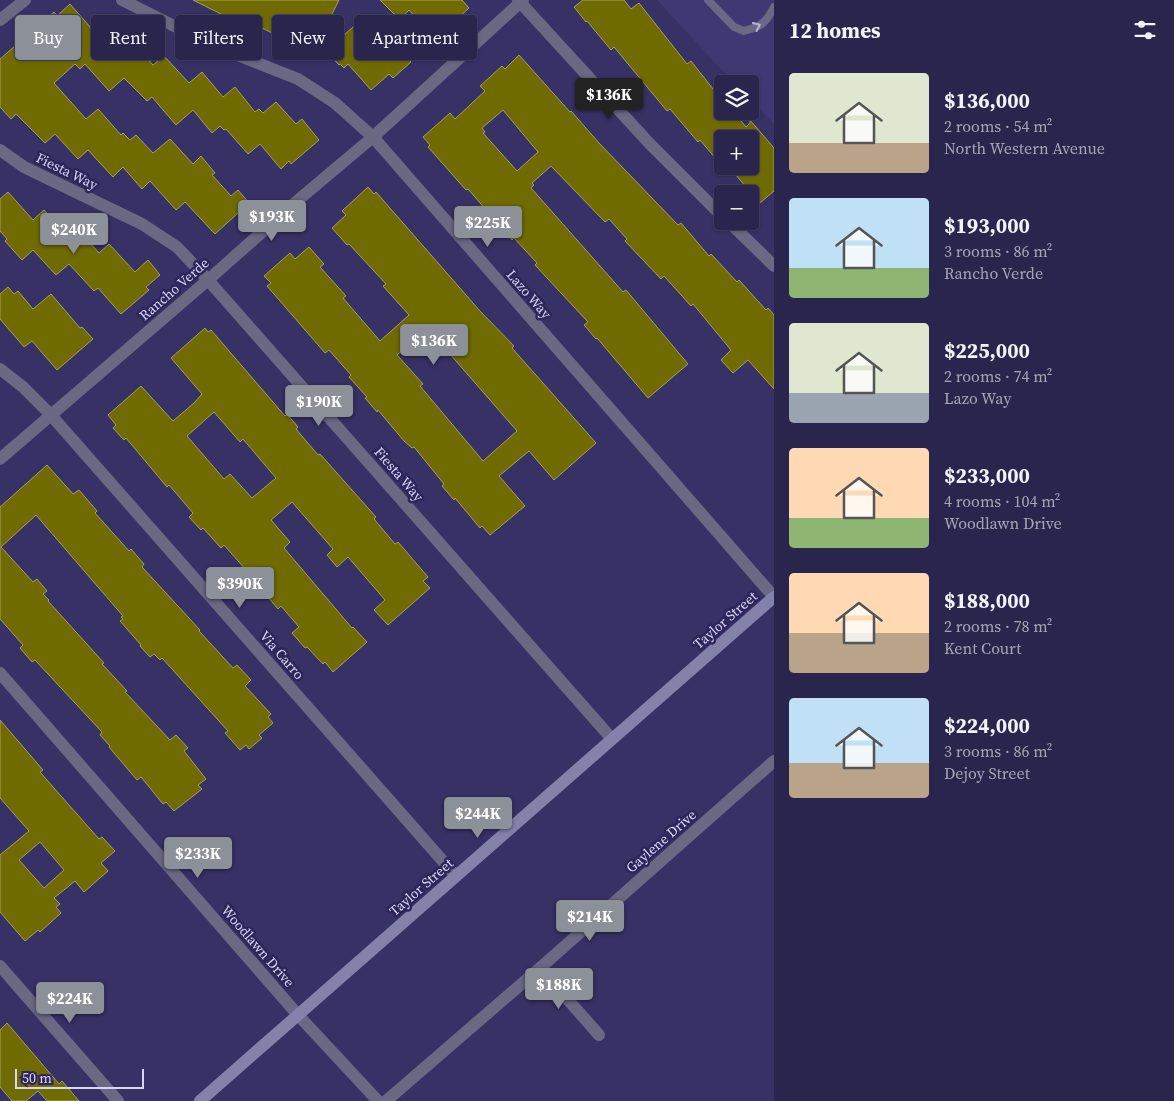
<!DOCTYPE html>
<meta charset="utf-8">
<style>
body{margin:0;font-family:"Source Serif 4",serif;background:#363156;color:#f1f3f6;height:100vh;display:flex;flex-direction:column;font-size:19px;white-space:nowrap}
*{box-sizing:border-box;margin:0}
p{font-size:16px;color:#a5a5b5}
.icon{flex:none;width:28px;height:28px;fill:none;stroke:currentColor;stroke-width:2;stroke-linecap:round;stroke-linejoin:round}
.map{position:relative;flex:1;overflow:hidden}
.side{display:flex;flex-direction:column;background:#2a254c;width:400px}
.side>*{flex:none}
.banner{position:absolute;left:15px;top:15px;width:475px;height:45px;display:flex;gap:10px}
.controls{position:absolute;left:714px;top:75px;display:grid;gap:10px}
.controls a{display:grid;place-items:center;width:45px;height:45px;border-radius:5px;background:#2a254c;box-shadow:0 1px 4px #0004,0 0 0 1px #464264;font-size:25px}
.scale{position:absolute;left:15px;bottom:12px;width:129px;box-sizing:border-box;padding-left:5px;border:2px solid #d8d6f7;border-top:0;font-size:14px;line-height:18px;white-space:nowrap;color:#d8d6f7;-webkit-text-stroke:4px #2e265a;paint-order:stroke}
.price{position:absolute;translate:-50% -42px;padding:0 11px;border-radius:5px;background:#8c9099;color:#fff;font-size:16px;line-height:32px;filter:drop-shadow(0 1px 2px #0008)}
.price::after{content:'';position:absolute;left:50%;top:30px;width:15px;height:11px;margin-left:-8px;background:inherit;clip-path:polygon(0 0,100% 0,50% 100%)}
.price.active{background:#222;color:#fff}
ul{padding:0;list-style:none}
li{display:flex;align-items:center;gap:15px;height:125px;padding:0 15px}
li span{display:grid;place-items:center;flex:none;width:140px;height:100px;border-radius:5px;color:#555}
li>.icon{margin-inline-start:auto}
span .icon{width:60px;height:60px;fill:#fffc;stroke-width:1}
li b{font-size:21px}
h2{display:flex;justify-content:space-between;align-items:center;height:60px;padding:0 15px;font-size:21px}
.pill{padding:0 18px;border-radius:5px;background:#2a254c;box-shadow:0 1px 4px #0004,0 0 0 1px #464264;font-size:18px;line-height:45px}
.pill.active{background:#8c9099;color:#fff}
main{display:flex;flex:1;min-height:0}
.map>svg:first-child{display:block}
.built{fill:#403873}
.building{fill:#706b00;stroke:#a3a15e;fill-rule:evenodd}
.lines{fill:none;stroke-linecap:round;stroke-linejoin:round}
.lane{stroke:#6a6882;stroke-width:8}
.street{stroke:#6a6882;stroke-width:12}
.secondary{stroke:#8482aa;stroke-width:12}
.oneway{stroke:#b7b5d4}
.labels{text-anchor:middle;stroke-width:5;stroke-linejoin:round;paint-order:stroke}
.street-label{font-size:14px;fill:#d8d6f7;stroke:#2e265a}
</style>
<main>
<div class="map">
<svg width="774" height="1101" viewBox="0 0 774 1101">
<rect width="100%" height="100%" fill="#383165"/>
<polygon class="built" points="657,0 774,0 774,124 750,99 750,84 735,84"/>
<g class="building">
<polygon points="193,0 339,0 318,42 315,39 310,49 278,33 276,35 242,18 238,25 222,17 223,15"/>
<polygon points="380,0 462,0 469,8 435,39 409,10 400,20"/>
<polygon points="583,0 624,0 631,9 639,3 687,64 691,61 717,94 722,89 722,111 733,111 746,127 750,123 750,120 774,148 774,191 760,203 728,166 750,166 750,139 722,139 722,166 700,140 698,142 670,109 667,111 614,47 611,50 587,21 586,22 574,7"/>
<polygon points="70,4 91,28 98,21 124,49 132,42 153,65 164,56 189,83 202,72 223,97 235,87 255,112 259,109 263,113 276,102 296,124 302,119 319,140 291,164 289,161 281,169 260,144 248,154 226,129 224,130 220,126 212,133 193,110 176,125 152,97 147,101 124,78 109,91 85,64 80,69 75,64 54,83 86,119 98,109 121,135 123,133 130,140 136,135 153,153 170,139 193,164 201,156 215,173 212,175 231,196 238,190 249,203 215,234 185,202 176,210 150,181 142,189 123,167 113,177 88,150 78,159 55,134 45,143 16,114 11,119 0,107 0,59 54,12 57,16"/>
<polygon points="353,27 361,35 364,32 381,51 394,39 409,55 406,57 411,62 393,78 389,74 371,90 348,64 344,68 340,64 339,65 326,51"/>
<path d="M519 55 570 112 571 111 599 143 678 225 681 223 709 256 711 254 737 282 739 280 766 310 768 308 774 315V389L748 360 733 373 721 360 731 350 693 304 691 306 664 276 661 279 625 241 627 239 609 219 605 222 551 166 532 183 534 185 531 188 623 292 626 290 688 364 648 398 597 338 596 339 584 325 588 322 535 265 537 263 514 238 512 240 468 189 466 190 428 147 430 145 423 137 450 113 455 119 485 91 480 86 502 66 505 69ZM503 110 538 152 517 171 483 133 485 132 482 128Z"/>
<path d="M368 187 374 194 376 192 389 207 480 311 514 346 512 348 596 443 554 480 529 451 499 476 525 506 490 535 482 526 480 528 455 498 454 500 442 486 444 484 414 447 412 448 404 441 378 410 377 412 365 398 367 397 349 377 351 375 329 350 325 353 267 286 271 283 264 276 290 253 295 259 309 247 324 264 320 267 346 296 343 298 380 341 409 315 383 286 386 284 349 244 347 245 332 228 346 215 342 211ZM428 329 517 431 483 461 420 386 423 384 397 355 423 331 424 333Z"/>
<polygon points="8,192 33,220 44,210 66,234 75,226 99,253 109,244 135,272 148,260 160,275 146,287 149,290 121,314 98,288 94,291 69,264 56,275 33,250 22,260 5,241 7,239 0,231 0,199"/>
<polygon points="8,287 14,294 18,291 33,309 51,294 80,328 82,327 93,339 57,370 32,341 24,347 0,319 0,294"/>
<path d="M205 328 208 332 211 330 285 416 287 414 298 427 296 429 318 455 320 454 376 517 374 519 395 544 398 542 428 577 423 581 430 588 388 625 374 610 385 600 348 557 337 567 327 555 333 549 292 502 271 520 290 542 284 548 352 628 353 627 367 642 333 672 325 662 323 664 307 647 305 648 292 633 299 627 281 606 278 609 257 584 253 588 241 574 246 570 224 545 221 548 203 528 201 530 189 517 193 513 169 485 167 487 126 438 124 440 113 428 116 425 108 415 141 386 173 421 194 403 202 394 171 358ZM214 412 240 442 243 439 276 478 252 498 230 474 224 479 187 436Z"/>
<polygon points="47,465 73,494 79,490 97,511 95,513 129,551 131,549 144,564 142,567 200,630 199,631 233,668 237,665 251,680 245,686 271,714 268,717 273,723 259,735 262,738 249,749 246,745 240,750 225,733 228,731 162,658 160,660 154,654 150,657 140,646 141,645 120,621 123,619 121,617 123,616 36,515 1,547 33,582 37,579 47,591 43,594 49,600 48,601 104,663 102,664 127,691 125,692 170,740 176,735 188,748 184,751 206,779 198,785 202,789 174,811 166,802 163,804 141,777 137,780 109,747 110,746 100,735 102,732 35,660 32,662 20,648 23,645 0,619 0,507"/>
<path d="M0 720 43 770 40 772 61 796 99 839 102 837 115 851 101 863 108 871 84 892 75 881 54 898 60 904 56 907 61 913 40 932 38 930 25 941 0 912V855L29 831 0 798ZM40 842 64 870 44 888 19 860Z"/>
<polygon points="7,1023 59,1084 62,1081 79,1101 47,1101 38,1091 26,1101 12,1101 0,1087 0,1030"/>
</g>
<g class="lines">
<path class="lane" d="M708 0 734 27 744 31C762 26 765 24 774 7"/>
<g class="street">
<polyline points="122,0 212,45 298,79 335,103 373,137 774,597"/>
<polyline points="518,0 649,143 722,216"/>
<polyline points="0,20 25,0"/>
<polyline points="0,150 24,167 142,224 177,247 208,280 612,739"/>
<polyline points="728,221 774,266"/>
<polyline points="0,369 23,387 50,414 456,876"/>
<polyline points="0,459 208,280 297,201 373,137 523,0"/>
<polyline points="0,673 298,1015 378,1101"/>
<polyline points="0,966 118,1101"/>
<polyline points="540,968 599,1035"/>
<polyline points="386,1101 540,968 774,761"/>
</g>
<polyline class="secondary" points="200,1101 774,597"/>
</g>
<defs><path id="oneway-chevron" d="M-2-3.5L2.5 0L-2 3.5" fill="none" stroke-width="1.6" stroke-linecap="round" stroke-linejoin="round" transform="scale(1.25)"/></defs>
<use class="oneway" href="#oneway-chevron" transform="translate(757 26) rotate(-25)"/>
<g class="labels">
<g class="street-label">
<text transform="translate(67 171) rotate(26)" y="5">Fiesta Way</text>
<text transform="translate(174 289) rotate(-41)" y="5">Rancho Verde</text>
<text transform="translate(529 294) rotate(49)" y="5">Lazo Way</text>
<text transform="translate(399 474) rotate(49)" y="5">Fiesta Way</text>
<text transform="translate(725 620) rotate(-41)" y="5">Taylor Street</text>
<text transform="translate(282 655) rotate(49)" y="5">Via Carro</text>
<text transform="translate(661 841) rotate(-41)" y="5">Gaylene Drive</text>
<text transform="translate(421 887) rotate(-41)" y="5">Taylor Street</text>
<text transform="translate(258 946) rotate(49)" y="5">Woodlawn Drive</text>
</g>
</g>
</svg>
<div class="controls">
<a><svg class="icon" aria-label="layers" viewBox="0 0 24 24"><path d="M12 4l9 5-9 5-9-5zM3 14l9 5 9-5"/></svg></a>
<a>+</a>
<a>−</a>
</div>
<div class="scale">50 m</div>
<b class="price active" style="left:609px;top:120px">$136K</b>
<b class="price" style="left:272px;top:242px">$193K</b>
<b class="price" style="left:488px;top:248px">$225K</b>
<b class="price" style="left:74px;top:255px">$240K</b>
<b class="price" style="left:434px;top:366px">$136K</b>
<b class="price" style="left:319px;top:427px">$190K</b>
<b class="price" style="left:240px;top:609px">$390K</b>
<b class="price" style="left:478px;top:839px">$244K</b>
<b class="price" style="left:198px;top:879px">$233K</b>
<b class="price" style="left:590px;top:942px">$214K</b>
<b class="price" style="left:559px;top:1010px">$188K</b>
<b class="price" style="left:70px;top:1024px">$224K</b>
<div class="banner">
<a class="pill active">Buy</a>
<a class="pill">Rent</a>
<a class="pill">Filters</a>
<a class="pill">New</a>
<a class="pill">Apartment</a>
</div>
</div>
<section class="side">
<h2>12 homes<svg class="icon" aria-label="filters" viewBox="0 0 24 24"><path d="M4 7h16M4 17h16"/><circle cx="9" cy="7" r="2"/><circle cx="15" cy="17" r="2"/></svg></h2>
<ul>
<li><span style="background:linear-gradient(#dfe7d0 70%,#b9a48a 0)"><svg class="icon" aria-label="home" viewBox="0 0 24 24"><path d="M3 11l9-7 9 7M6 9v11h12V9"/></svg></span><div><b>$136,000</b><p>2 rooms · 54 m²</p><p>North Western Avenue</p></div></li>
<li><span style="background:linear-gradient(#bfe0f5 70%,#8fb573 0)"><svg class="icon" aria-label="home" viewBox="0 0 24 24"><path d="M3 11l9-7 9 7M6 9v11h12V9"/></svg></span><div><b>$193,000</b><p>3 rooms · 86 m²</p><p>Rancho Verde</p></div></li>
<li><span style="background:linear-gradient(#dfe7d0 70%,#9aa5b1 0)"><svg class="icon" aria-label="home" viewBox="0 0 24 24"><path d="M3 11l9-7 9 7M6 9v11h12V9"/></svg></span><div><b>$225,000</b><p>2 rooms · 74 m²</p><p>Lazo Way</p></div></li>
<li><span style="background:linear-gradient(#ffd9b3 70%,#8fb573 0)"><svg class="icon" aria-label="home" viewBox="0 0 24 24"><path d="M3 11l9-7 9 7M6 9v11h12V9"/></svg></span><div><b>$233,000</b><p>4 rooms · 104 m²</p><p>Woodlawn Drive</p></div></li>
<li><span style="background:linear-gradient(#ffd9b3 60%,#b9a48a 0)"><svg class="icon" aria-label="home" viewBox="0 0 24 24"><path d="M3 11l9-7 9 7M6 9v11h12V9"/></svg></span><div><b>$188,000</b><p>2 rooms · 78 m²</p><p>Kent Court</p></div></li>
<li><span style="background:linear-gradient(#bfe0f5 65%,#b9a48a 0)"><svg class="icon" aria-label="home" viewBox="0 0 24 24"><path d="M3 11l9-7 9 7M6 9v11h12V9"/></svg></span><div><b>$224,000</b><p>3 rooms · 86 m²</p><p>Dejoy Street</p></div></li>
</ul>
</section>
</main>
